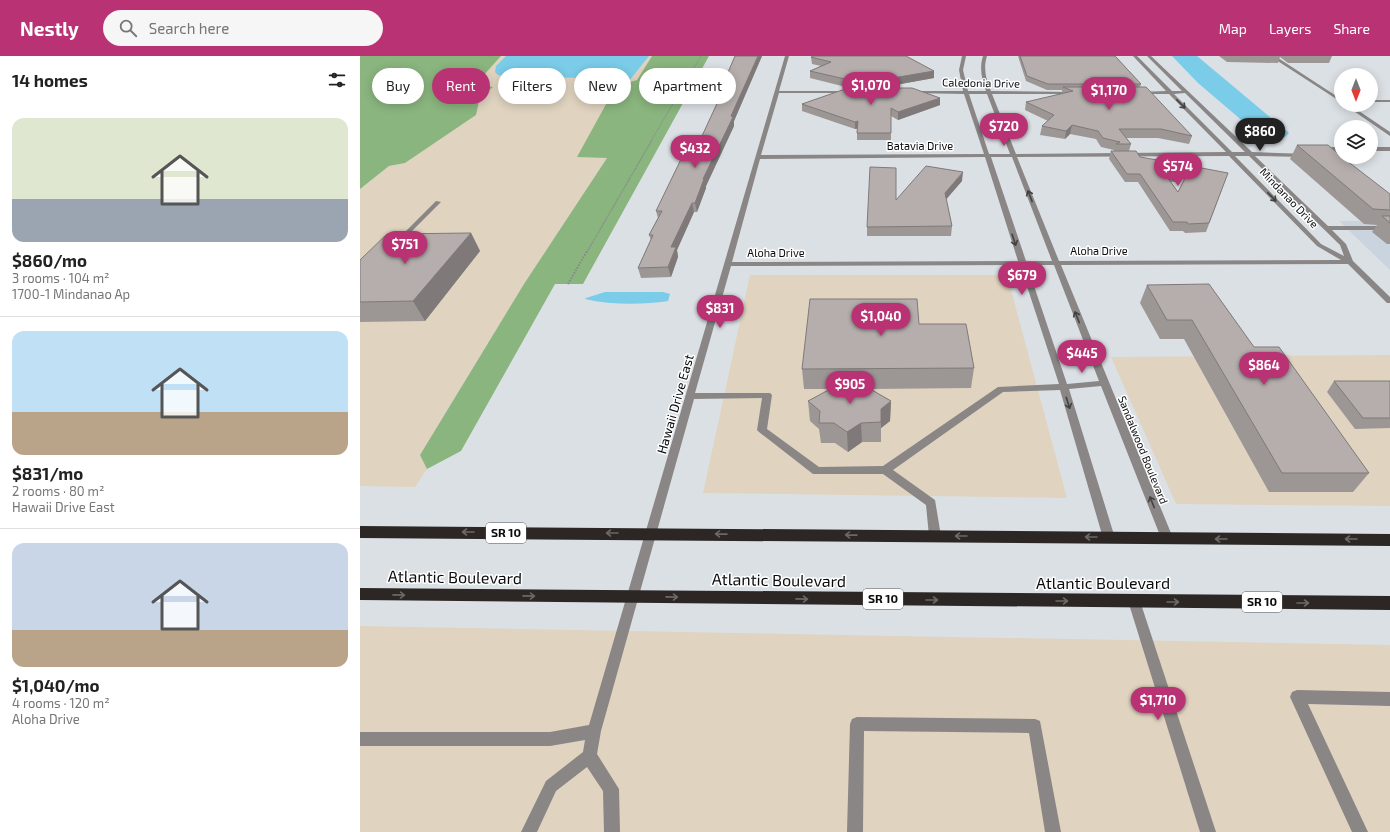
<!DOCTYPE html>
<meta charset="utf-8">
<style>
body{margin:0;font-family:"Exo 2",sans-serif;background:#f6f6f6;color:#222;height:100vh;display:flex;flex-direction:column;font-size:15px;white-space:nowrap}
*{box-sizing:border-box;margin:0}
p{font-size:13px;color:#767676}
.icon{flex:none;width:22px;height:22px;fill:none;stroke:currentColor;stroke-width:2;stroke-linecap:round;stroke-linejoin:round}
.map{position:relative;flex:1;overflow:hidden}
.drawer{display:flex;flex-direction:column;background:#fff;width:360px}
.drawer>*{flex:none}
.guide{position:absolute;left:12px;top:12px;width:380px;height:36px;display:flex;gap:8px}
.needle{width:26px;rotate:180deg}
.buttons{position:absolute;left:974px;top:12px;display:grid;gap:8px}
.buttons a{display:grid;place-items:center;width:44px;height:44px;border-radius:50%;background:#fff;box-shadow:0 2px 10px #0003;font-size:20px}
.price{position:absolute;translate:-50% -34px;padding:0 9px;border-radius:14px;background:#b93273;color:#fff;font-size:13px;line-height:26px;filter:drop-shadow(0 1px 2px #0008)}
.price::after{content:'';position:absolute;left:50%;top:24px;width:12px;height:9px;margin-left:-6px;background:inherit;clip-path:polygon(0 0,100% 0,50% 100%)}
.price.selected{background:#222;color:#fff}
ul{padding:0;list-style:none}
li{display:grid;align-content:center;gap:8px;height:212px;padding:0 12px}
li+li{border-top:1px solid #e0e0e0}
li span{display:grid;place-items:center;height:124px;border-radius:12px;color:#555}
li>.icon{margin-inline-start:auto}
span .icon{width:72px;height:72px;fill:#fffc;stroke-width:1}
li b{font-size:17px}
h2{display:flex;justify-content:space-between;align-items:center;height:48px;padding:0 12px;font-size:17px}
.chip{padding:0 14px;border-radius:18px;background:#fff;box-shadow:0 2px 10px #0003;font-size:14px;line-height:36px}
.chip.selected{background:#b93273;color:#fff}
header{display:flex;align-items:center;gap:24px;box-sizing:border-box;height:56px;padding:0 20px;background:#b93273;color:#fff}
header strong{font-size:19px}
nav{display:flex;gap:22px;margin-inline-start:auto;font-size:14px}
.search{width:280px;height:36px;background:#f6f6f6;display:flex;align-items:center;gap:10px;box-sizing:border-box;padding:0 14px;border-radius:22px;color:#767676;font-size:15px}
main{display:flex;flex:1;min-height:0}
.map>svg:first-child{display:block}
.commercial{fill:#e0d3c0}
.built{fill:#cad4de}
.forest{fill:#8ab57e}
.water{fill:#7acce9}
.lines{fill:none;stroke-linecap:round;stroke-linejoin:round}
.path-far2{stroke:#86898d;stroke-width:1;stroke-dasharray:1 1;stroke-linecap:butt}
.path-far1{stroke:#86898d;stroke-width:1.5;stroke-dasharray:1 1;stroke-linecap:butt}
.path{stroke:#86898d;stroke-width:2;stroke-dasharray:1.5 1.5;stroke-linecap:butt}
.minor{fill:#898685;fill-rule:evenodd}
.highway{fill:#2c2725;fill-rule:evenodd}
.wall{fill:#9c9695}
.shaded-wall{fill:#7f7a79}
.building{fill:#b5aead;stroke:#7f7a79}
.oneway{stroke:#434243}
.oneway2{stroke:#6b6866}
.labels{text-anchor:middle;stroke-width:3;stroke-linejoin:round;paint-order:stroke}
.far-street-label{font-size:11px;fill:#0a0b0d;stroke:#fff}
.shield{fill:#fff;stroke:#545456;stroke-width:1}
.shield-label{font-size:12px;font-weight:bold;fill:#0a0b0d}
.street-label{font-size:13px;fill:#0a0b0d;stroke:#fff}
.near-street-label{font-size:16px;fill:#0a0b0d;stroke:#fff}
</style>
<header>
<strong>Nestly</strong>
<div class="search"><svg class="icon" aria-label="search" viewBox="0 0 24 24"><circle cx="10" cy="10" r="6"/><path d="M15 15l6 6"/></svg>Search here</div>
<nav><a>Map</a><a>Layers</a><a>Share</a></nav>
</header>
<main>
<section class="drawer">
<h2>14 homes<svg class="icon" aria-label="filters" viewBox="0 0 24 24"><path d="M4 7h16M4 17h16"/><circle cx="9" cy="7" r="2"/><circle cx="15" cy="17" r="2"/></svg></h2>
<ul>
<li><span style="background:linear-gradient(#dfe7d0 65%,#9aa5b1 0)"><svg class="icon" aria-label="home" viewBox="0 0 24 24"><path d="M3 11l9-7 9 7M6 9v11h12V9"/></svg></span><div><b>$860/mo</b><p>3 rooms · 104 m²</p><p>1700-1 Mindanao Ap</p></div></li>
<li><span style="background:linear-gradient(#bfe0f5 65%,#b9a48a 0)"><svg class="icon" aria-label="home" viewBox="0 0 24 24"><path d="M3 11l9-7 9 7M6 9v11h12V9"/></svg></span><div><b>$831/mo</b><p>2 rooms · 80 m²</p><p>Hawaii Drive East</p></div></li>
<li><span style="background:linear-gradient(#c9d6e8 70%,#b9a48a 0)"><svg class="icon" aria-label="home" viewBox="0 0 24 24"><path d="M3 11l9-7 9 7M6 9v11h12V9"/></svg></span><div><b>$1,040/mo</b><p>4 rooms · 120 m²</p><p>Aloha Drive</p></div></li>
</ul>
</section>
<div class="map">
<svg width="1030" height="776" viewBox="0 0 1030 776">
<rect width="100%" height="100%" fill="#dbe0e5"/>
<g class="commercial">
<polygon points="141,0 292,0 277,24 256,30 247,102 164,228 60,399 67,413 55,431 0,430 0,133 29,110 45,107 116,59 119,41 133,31 121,29 123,20"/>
<polygon points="390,219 647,219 707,442 343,437"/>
<polygon points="1030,299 1030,450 816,448 751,301"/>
<polygon points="0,570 1030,589 1030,776 0,776"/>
</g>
<polygon class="built" points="979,165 1030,165 1030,214"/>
<g class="forest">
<polygon points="0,0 141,0 123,20 121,29 133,31 120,41 116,59 45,107 29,110 0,133"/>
<polygon points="292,0 349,0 223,228 195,228 101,395 67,413 60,399 164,228 247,102 217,101 256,30 277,24"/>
</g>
<g class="water">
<path d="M146 0H289L269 25C265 25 252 22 246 22L149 21 138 19 135 16 136 10Z"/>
<polygon points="812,0 837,0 929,77 925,81 901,80 892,73 838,27"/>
<path d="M245 236H303L310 238 308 245C282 249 251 249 225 243L226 242Z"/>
</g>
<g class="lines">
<polyline class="path-far2" points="291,85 341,0"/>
<polyline class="path-far1" points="227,196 292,84"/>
<polyline class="path" points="208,228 227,195"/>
<g class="minor">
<path d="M425 0H429L419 35H489L491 36 489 37H419L401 99 624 98 604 38 549 37 547 36 549 35H603L599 14 602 0H606L603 14 608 35H626C622 24 619 12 623 0H627C623 12 626 24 631 35L715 36 717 37 715 38H632L656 98 866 96 809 38H777L779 36 806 35 773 0H777L812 35H822L787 0H791L892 96 947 98V100L945 101 895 100 968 170H1030V174H972L986 188 993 205 1030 241V247H1027L988 208 701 209 813 482 811 485 807 487 803 485 801 482 741 330 709 333 755 482 753 485 749 487 745 485 743 482 700 334 643 336 533 414 575 444 581 480 579 483 575 485 571 483 569 480 566 449 523 418H453L399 376 397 374 402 342 334 343 241 675 237 698 259 733 260 776H244L243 735 227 711 196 735 177 776H161L186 725 223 696 225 684 190 690H0V676H190L229 669ZM825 37 885 96H872L814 38ZM609 38H627L650 98H629ZM869 100 957 190 981 204 699 205 657 101ZM875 100H889L980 189 984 200 961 188ZM625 101 658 205 372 206 400 103ZM631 101H652L692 205H666ZM660 209 699 328 638 331 523 410 459 411 407 373 412 339 410 337H335L371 210ZM667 209H694L739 325 707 328Z"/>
<polygon points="910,0 915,0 981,43 981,46"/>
<rect x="1011" y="44" width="19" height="2"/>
<polygon points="985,49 990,49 1030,76 1030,80"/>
<polygon points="960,91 981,91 981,95 958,94 957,93"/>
<rect x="1011" y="91" width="19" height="4"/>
<polygon points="76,145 81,146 39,188 35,188 35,186"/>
<polygon points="774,539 778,541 780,545 856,776 840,776 768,545 770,541"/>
<polygon points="937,634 1030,636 1030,650 948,648 1008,776 992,776 930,641 932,636"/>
<polygon points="497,661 675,663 680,665 701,776 685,776 669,677 504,675 503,776 487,776 490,668 492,663"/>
</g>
<g class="highway">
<polygon points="0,470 1030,478 1030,490 0,482"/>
<polygon points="0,532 1030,540 1030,554 0,544"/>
</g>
</g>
<g class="wall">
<polygon points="375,0 402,0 374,65 374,70 346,130 346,132 337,156 334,156 317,194 318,201 311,221 281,222 278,212 291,184 289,179 298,162 296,155 334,99 343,83 342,80 364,33 363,28"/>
<polygon points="658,0 755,0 781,28 780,31 832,80 829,88 798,82 766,82 771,88 769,95 780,101 819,117 816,126 811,126 818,136 868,117 846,176 825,177 823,175 810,175 778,126 765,126 749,103 751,95 754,95 754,94 741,91 736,83 710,78 705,83 680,79 682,70 688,65 665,54 666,46 702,38 702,34 687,34 666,25"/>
<polygon points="859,0 972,0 969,7 928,7 920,1 918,7 867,6"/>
<polygon points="451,1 574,15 574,22 535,29 535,32 580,49 538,64 531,60 531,84 497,84 497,73 495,73 442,55 442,48 490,32 450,22 450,15 461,10 452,8"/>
<polygon points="937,89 1030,138 1030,188 1027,188 1012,176 1017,169 1004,168 930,103"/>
<polygon points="602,125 586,143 592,170 591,180 507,180 507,171 536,144"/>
<polygon points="111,177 120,195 65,265 0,266 0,204"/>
<polygon points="787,229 894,291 1009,417 993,436 909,436 824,283 800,283 780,247"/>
<polygon points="559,268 614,312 611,332 510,333 531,345 530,365 521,372 521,386 502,386 488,396 475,387 461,387 459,373 450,365 448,345 471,333 444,333 442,313"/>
<polygon points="974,325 1030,325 1030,372 995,373 967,336"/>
</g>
<g class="shaded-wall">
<polygon points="398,0 402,0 374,65 374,70 346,130 346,132 337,156 335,147 343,123"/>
<polygon points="574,15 574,22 535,29 535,26 527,23"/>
<polygon points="580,42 580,49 538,64 538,56"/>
<polygon points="498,65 498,72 495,73 495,66"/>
<polygon points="712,69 710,78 705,83 706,75"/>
<polygon points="603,116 602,125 584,146 585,137"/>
<polygon points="332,147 334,156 317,194 318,201 311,221 308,211 311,191"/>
<polygon points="111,177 120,195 65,265 53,245"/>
<polygon points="531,345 530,365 521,372 521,353"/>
<polygon points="501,367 502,386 488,396 487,376"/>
</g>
<g class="building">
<polygon points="375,0 398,0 371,60 373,61 343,123 344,123 335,147 332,147 311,191 316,191 308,211 278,212 293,179 289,179 302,155 296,155 323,99 334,99 344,81 342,80 366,28 363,28"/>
<polygon points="453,0 546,0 574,15 527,23 535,26 498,26 450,15 471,6 451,1"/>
<polygon points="660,0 755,0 781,28 688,28 667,20"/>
<polygon points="703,31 786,31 832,80 801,73 759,73 771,88 756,88 760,86 743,82 738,75 712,69 706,75 682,70 694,59 666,46 713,35"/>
<polygon points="488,32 552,32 580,42 538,56 531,52 531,77 497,77 498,65 495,66 442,48"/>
<polygon points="937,89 968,89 981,100 981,101 982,101 1030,138 1030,154 1013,153"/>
<polygon points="751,95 776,95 780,101 820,108 819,117 804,117 818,136 831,110 868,117 849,167 828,168 827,166 813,166 780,118 767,118"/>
<polygon points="566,110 603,116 585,137 592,170 507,171 510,111 536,112 536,144"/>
<polygon points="1022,160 1030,160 1030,167"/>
<polygon points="111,177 53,245 0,246 0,204 27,178"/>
<polygon points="849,228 894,291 919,291 1009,417 922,417 832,264 807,264 787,229"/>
<polygon points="450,243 557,243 559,268 606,268 614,312 442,313"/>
<polygon points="491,322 531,345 521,353 521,366 501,367 487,376 474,367 459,367 460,355 448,345"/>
<polygon points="974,325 1030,325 1030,362 1003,362"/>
</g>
<defs><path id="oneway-shaft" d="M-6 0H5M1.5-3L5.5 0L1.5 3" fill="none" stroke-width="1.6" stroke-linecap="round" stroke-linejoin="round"/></defs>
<g class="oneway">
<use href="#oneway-shaft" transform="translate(821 48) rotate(45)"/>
<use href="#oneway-shaft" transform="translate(670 140) rotate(-111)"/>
<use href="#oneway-shaft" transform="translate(912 141) rotate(46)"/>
<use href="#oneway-shaft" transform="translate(654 184) rotate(72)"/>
<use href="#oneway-shaft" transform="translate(717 261) rotate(-112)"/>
<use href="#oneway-shaft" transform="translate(708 347) rotate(73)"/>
<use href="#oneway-shaft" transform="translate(792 446) rotate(-112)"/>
</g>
<g class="oneway2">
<use href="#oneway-shaft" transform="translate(108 476) rotate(-180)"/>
<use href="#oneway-shaft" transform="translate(252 477) rotate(-180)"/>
<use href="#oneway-shaft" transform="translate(361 478) rotate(-179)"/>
<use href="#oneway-shaft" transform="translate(491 479) rotate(-179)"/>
<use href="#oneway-shaft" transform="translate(601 480) rotate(-180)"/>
<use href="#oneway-shaft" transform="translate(731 481) rotate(-180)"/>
<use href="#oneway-shaft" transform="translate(861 483) rotate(-180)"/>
<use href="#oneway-shaft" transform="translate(991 483) rotate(-180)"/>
<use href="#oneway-shaft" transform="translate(39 539) rotate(1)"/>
<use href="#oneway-shaft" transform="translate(169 540) rotate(1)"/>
<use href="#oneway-shaft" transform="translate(312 541) rotate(1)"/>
<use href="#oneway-shaft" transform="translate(442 543) rotate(1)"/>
<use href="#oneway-shaft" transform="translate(572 544)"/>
<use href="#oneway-shaft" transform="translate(702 545)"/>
<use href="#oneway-shaft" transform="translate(813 546)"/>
<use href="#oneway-shaft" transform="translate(943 547)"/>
</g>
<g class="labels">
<g class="far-street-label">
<text transform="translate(621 27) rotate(1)" y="4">Caledonia Drive</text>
<text x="560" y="94">Batavia Drive</text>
<text transform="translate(929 142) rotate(46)" y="4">Mindanao Drive</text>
<text x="739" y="199">Aloha Drive</text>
<text x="416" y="201">Aloha Drive</text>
<text transform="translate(783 394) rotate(68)" y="4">Sandalwood Boulevard</text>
</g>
<g class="shield">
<rect x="126" y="467" width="40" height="20" rx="3"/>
<rect x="503" y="533" width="40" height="20" rx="3"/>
<rect x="882" y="536" width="40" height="20" rx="3"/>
</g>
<g class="shield-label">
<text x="146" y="481">SR 10</text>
<text x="523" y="547">SR 10</text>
<text x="902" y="550">SR 10</text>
</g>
<g class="street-label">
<text transform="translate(315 348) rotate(-74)" y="5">Hawaii Drive East</text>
</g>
<g class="near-street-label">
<text transform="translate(95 521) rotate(1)" y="6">Atlantic Boulevard</text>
<text transform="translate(419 524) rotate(1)" y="6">Atlantic Boulevard</text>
<text x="743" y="533">Atlantic Boulevard</text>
</g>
</g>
</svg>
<div class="buttons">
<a><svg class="needle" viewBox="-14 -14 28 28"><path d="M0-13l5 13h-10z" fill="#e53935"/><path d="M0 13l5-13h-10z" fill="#767676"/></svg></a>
<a><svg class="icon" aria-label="layers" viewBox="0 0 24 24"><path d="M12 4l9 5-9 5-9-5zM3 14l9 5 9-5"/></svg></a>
</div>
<b class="price" style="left:511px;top:50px">$1,070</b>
<b class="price" style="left:749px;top:55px">$1,170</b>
<b class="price" style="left:644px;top:91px">$720</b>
<b class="price selected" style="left:900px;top:96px">$860</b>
<b class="price" style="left:335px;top:113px">$432</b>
<b class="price" style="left:818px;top:131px">$574</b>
<b class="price" style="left:45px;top:209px">$751</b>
<b class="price" style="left:662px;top:240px">$679</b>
<b class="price" style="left:360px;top:273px">$831</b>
<b class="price" style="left:521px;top:281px">$1,040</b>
<b class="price" style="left:722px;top:318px">$445</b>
<b class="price" style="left:904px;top:330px">$864</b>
<b class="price" style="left:490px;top:349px">$905</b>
<b class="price" style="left:798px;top:665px">$1,710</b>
<div class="guide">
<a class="chip">Buy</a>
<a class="chip selected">Rent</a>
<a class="chip">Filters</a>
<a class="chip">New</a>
<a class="chip">Apartment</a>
</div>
</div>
</main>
